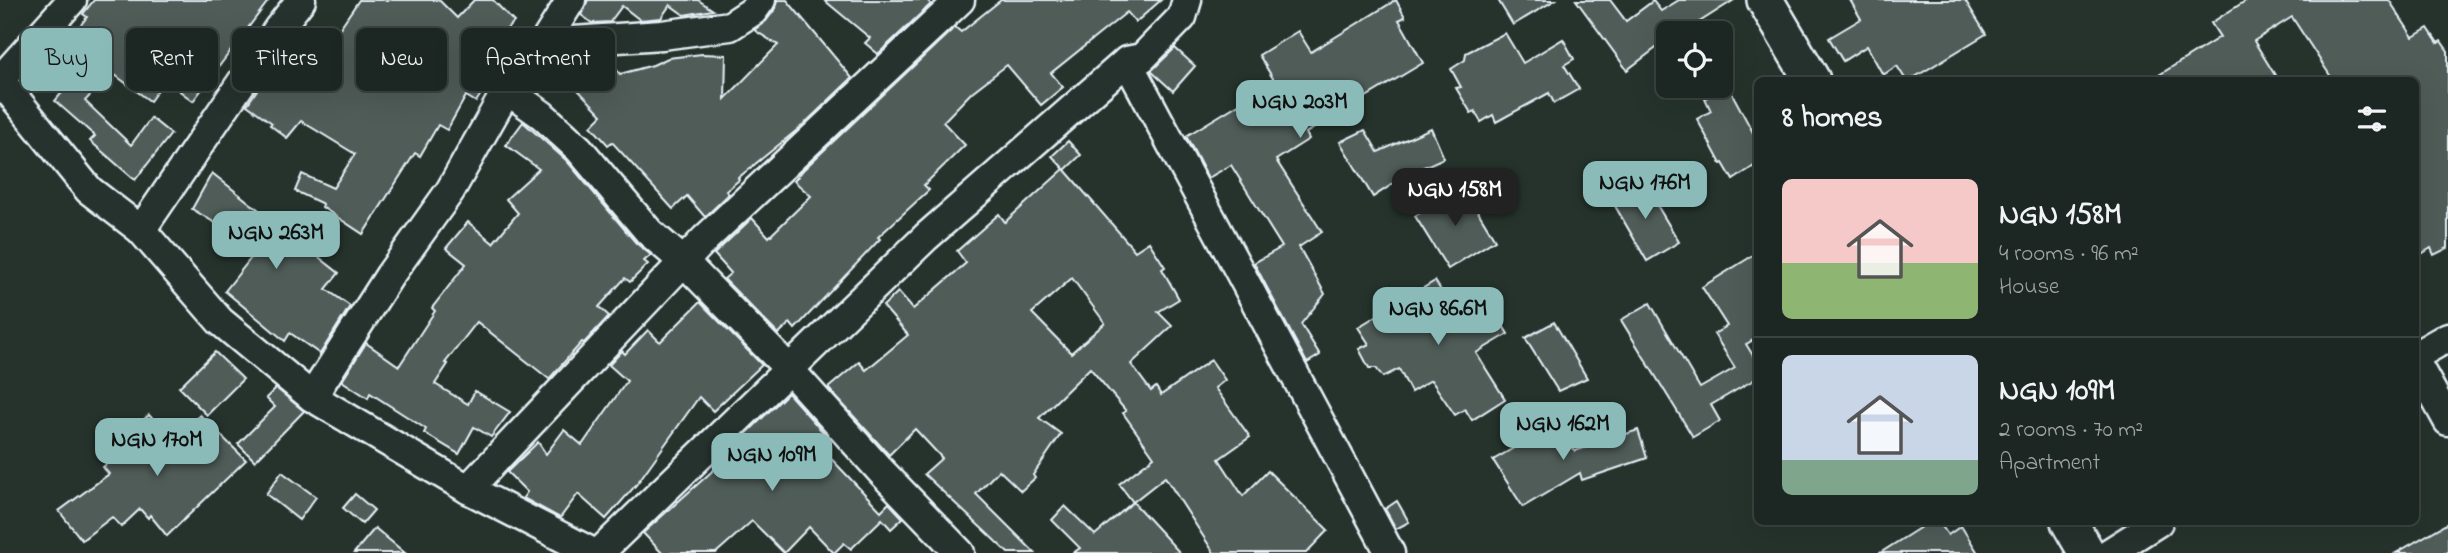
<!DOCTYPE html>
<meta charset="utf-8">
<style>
body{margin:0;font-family:"Indie Flower",sans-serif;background:#252e2a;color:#f1f3f6;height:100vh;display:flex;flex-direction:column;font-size:26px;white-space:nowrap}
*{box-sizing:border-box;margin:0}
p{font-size:23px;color:#a0a5a5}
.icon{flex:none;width:38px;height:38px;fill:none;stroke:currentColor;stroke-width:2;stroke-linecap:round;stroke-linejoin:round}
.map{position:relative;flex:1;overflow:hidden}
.details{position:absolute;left:1754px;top:77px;width:665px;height:448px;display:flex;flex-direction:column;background:#1c2622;border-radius:10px;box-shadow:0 7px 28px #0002,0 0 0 2px #3a4340}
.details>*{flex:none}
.top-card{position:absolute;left:21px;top:28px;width:665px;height:63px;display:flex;gap:14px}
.controls{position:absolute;left:1656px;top:21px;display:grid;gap:14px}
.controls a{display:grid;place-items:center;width:77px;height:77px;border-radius:10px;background:#1c2622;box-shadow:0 7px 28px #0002,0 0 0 2px #3a4340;font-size:35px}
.price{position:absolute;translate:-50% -60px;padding:0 16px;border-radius:14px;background:#8bbbb9;color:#111;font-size:23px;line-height:46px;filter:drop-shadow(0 2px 4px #0008)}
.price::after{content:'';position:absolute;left:50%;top:42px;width:21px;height:16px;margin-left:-10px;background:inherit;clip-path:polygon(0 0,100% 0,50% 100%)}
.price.on{background:#222;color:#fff}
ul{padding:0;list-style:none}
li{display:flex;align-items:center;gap:21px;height:175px;padding:0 28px}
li+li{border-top:2px solid #3a4340}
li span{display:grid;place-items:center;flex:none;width:196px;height:140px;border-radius:10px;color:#555}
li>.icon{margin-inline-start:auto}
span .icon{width:84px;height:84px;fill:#fffc;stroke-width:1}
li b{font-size:30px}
h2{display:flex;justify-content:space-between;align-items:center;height:84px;padding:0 28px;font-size:30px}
.tag{padding:0 24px;border-radius:10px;background:#1c2622;box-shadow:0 7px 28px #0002,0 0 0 2px #3a4340;font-size:24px;line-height:63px}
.tag.on{background:#8bbbb9;color:#111}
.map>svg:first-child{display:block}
.building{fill:#505c59;stroke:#e8f1f8;stroke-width:2;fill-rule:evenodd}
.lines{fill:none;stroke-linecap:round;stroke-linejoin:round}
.minor-casing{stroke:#e8f1f8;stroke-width:33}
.tertiary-casing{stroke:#e8f1f8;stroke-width:40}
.minor{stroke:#26332d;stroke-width:28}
.tertiary{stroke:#26332d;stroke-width:35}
</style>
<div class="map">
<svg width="2448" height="553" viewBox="0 0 2448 553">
<rect width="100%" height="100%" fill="#26332d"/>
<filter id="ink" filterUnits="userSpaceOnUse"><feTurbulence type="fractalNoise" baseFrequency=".0143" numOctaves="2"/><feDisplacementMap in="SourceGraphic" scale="14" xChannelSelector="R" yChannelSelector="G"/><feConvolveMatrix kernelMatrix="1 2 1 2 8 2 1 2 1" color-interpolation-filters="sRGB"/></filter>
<g filter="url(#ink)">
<g class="building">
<polygon points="94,0 269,0 193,101 165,80 150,101 111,72 85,101 131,145 151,118 171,134 135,180 90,141 95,136 55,101 65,89 44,71 87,17 83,14"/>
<polygon points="359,0 439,0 457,18 474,0 493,0 514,22 470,65 491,78 476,102 466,96 447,130 438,125 420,156 415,153 363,234 322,207 323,204 295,191 302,174 333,188 355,154 301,121 287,138 270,125 272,123 247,105 273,66 285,74 308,47 320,57"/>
<polygon points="588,0 698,0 713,10 684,15 670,5 661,18 640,20 622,6 610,22 592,23 581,15"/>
<polygon points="777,0 787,0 852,78 802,126 738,178 739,180 726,191 729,194 705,217 687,196 673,209 612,142 608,145 591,126 602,115 562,73 581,57 605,56 620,74 653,65 668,58 702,54 726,55 725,99 778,45 754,30 766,21 775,9"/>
<polygon points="824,0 927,0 931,4 878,54 865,43 870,38"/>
<polygon points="1001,0 1161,0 1136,22 1127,12 1051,73 1063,87 1041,105 1007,65 972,92 943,122 965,145 924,185 929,190 878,237 880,239 795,329 790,323 778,334 724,279 731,273 714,254 752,218 769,237 811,196 794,181 803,170 955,27 961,32"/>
<polygon points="1396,0 1405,17 1399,20 1423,63 1306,133 1309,139 1276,160 1322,232 1299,247 1325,294 1301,324 1320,355 1307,363 1254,263 1282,247 1231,165 1208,178 1186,136 1275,82 1259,55 1298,31 1311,52"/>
<polygon points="1498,0 1555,0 1513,25"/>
<polygon points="1576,0 1610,0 1626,21 1653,1 1661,11 1679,0 1734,0 1682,33 1668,33 1668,39 1627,70"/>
<polygon points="1850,0 1965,0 1986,34 1910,80 1906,80 1897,66 1883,75 1867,46 1843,61 1829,38 1861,19"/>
<polygon points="2247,0 2389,0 2413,37 2428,28 2438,43 2441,41 2448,51 2448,248 2434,255 2431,248 2415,258 2415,80 2333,80 2292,17 2254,41 2278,80 2151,80 2220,37 2211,23"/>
<polygon points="1505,33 1523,63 1563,39 1574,59 1564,65 1579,89 1554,103 1549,93 1496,122 1493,115 1481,122 1475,111 1471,113 1456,88 1461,87 1451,69 1465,60 1466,53"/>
<polygon points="1175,48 1195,66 1173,91 1151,71"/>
<polygon points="1728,86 1757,140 1757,164 1733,180 1723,163 1721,164 1697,119 1711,111 1705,98"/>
<polygon points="523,122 567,161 636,243 651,255 644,261 648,264 630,282 625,278 599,307 609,316 584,343 582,342 549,379 477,322 445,363 448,364 435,384 468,404 475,391 510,412 491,437 474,427 459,454 424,433 426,429 370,393 368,398 342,381 366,343 399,366 435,311 432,308 466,264 446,248 468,222 493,243 518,213 506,199 539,169 506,145"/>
<polygon points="1431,128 1444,158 1408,174 1373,197 1340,142 1365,130 1378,152"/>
<path d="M1068 141 1081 155 1065 170 1135 251 1149 242 1165 267 1162 269 1179 299 1158 312 1172 326 1131 364 1151 391 1156 387 1161 395 1211 360 1225 380 1215 388 1250 437 1219 459 1243 496 1268 471 1328 530 1306 553H1214L1165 477 1133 502 1119 484 1154 457 1123 413 1126 411 1090 368 1039 418 1061 434 1033 475 1035 478 1021 491 999 470 976 494 1035 553H1008L924 474 942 458 915 429 889 455 828 388 859 362 866 370 908 335 883 306 898 292 913 309 966 263 957 251 999 214 1005 222 1064 169 1052 156ZM1072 278 1105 323 1071 353 1032 313Z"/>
<polygon points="212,173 339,273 326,289 350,306 320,354 290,333 285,341 225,291 258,249 192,209"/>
<polygon points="1642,180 1679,242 1647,261 1611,199"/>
<polygon points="1463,187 1495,240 1448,269 1415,216"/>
<polygon points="1757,253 1757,338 1746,344 1757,362 1757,378 1711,405 1720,421 1693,437 1621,320 1650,303 1700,388 1735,368 1714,334 1727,326 1702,287"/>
<polygon points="1435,281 1454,311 1483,293 1508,334 1476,353 1505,399 1472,420 1465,409 1455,415 1431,380 1411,392 1399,369 1383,377 1376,368 1369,368 1359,349 1369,344 1358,327"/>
<polygon points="700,302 762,365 713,411 699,397 636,485 606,519 578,494 560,518 523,498 527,492 507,472 538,442 546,454 564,430 582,445 627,381 609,365 622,351 625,354 648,330 660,342"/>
<polygon points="1554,322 1587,378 1558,391 1525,338"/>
<polygon points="215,352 243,379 207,415 179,387"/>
<polygon points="276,388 304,411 255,461 238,444 275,407 266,398"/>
<polygon points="788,393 830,440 821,448 881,511 889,503 903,518 891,529 882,519 851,549 844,543 834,553 809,527 784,553 752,521 716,553 662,553 643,533 727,458 724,455 746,437 745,435"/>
<polygon points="149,415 173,441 200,415 246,460 167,536 150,515 148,518 140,509 121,527 112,517 82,540 59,511 109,474 103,467 130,444 124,437"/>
<polygon points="1557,423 1575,451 1638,430 1647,458 1582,480 1580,473 1523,507 1493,460"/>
<polygon points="282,472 316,497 299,520 266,494"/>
<polygon points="355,494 374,510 362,524 343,508"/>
<polygon points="1397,501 1409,522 1396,529 1385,509"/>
<polygon points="1133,502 1180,553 1073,553 1080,548 1052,520 1065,506 1095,535"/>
<polygon points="1929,522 1939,522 1948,535 1961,526 1978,553 1880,553"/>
<polygon points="2448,523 2448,553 2396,553"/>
<polygon points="375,528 405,553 354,553"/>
</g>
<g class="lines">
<g class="minor-casing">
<g id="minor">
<polyline points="544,43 662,35 730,26 753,11 761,0"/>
<polyline points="1127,61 1390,553"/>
<polyline points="0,80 89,190 141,230 220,321 312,397 468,489 593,553"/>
<polyline points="0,80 72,0"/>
<polyline points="507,90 542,115 579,149 649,232 685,263 788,368 879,469 960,553"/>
<polyline points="141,230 278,29 301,0"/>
<polyline points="2415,356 2448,337"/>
<polyline points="2415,361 2448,421"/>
<polyline points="312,397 390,275 450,191 507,90 544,43 571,0"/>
<polyline points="468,489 705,239 960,0"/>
<polyline points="599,553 926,237 1127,61 1142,58 1182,17 1187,0"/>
<polyline points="2109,553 2158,522"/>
</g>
</g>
<g class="tertiary-casing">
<g id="tertiary">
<polyline points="1765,0 1812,80"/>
<polyline points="2069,522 2087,553"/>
</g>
</g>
<use href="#minor" class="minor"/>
<use href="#tertiary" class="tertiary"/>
</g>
</g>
</svg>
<div class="controls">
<a><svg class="icon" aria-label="locate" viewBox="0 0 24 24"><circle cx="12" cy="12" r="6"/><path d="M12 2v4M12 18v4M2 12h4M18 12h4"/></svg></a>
</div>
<b class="price" style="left:1300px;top:140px">NGN 203M</b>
<b class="price" style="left:1645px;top:221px">NGN 176M</b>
<b class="price on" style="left:1455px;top:228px">NGN 158M</b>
<b class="price" style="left:276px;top:271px">NGN 263M</b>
<b class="price" style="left:1438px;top:347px">NGN 86.6M</b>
<b class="price" style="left:1563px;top:462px">NGN 162M</b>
<b class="price" style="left:157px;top:478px">NGN 170M</b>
<b class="price" style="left:772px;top:493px">NGN 109M</b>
<div class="top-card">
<a class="tag on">Buy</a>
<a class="tag">Rent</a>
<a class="tag">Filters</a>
<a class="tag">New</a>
<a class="tag">Apartment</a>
</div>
<section class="details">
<h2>8 homes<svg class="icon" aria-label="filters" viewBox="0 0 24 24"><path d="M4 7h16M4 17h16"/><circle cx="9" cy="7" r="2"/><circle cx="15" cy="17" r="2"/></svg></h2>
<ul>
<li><span style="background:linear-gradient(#f6c9c9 60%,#8fb573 0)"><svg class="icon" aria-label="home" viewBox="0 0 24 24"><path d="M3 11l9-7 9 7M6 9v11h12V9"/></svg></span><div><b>NGN 158M</b><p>4 rooms · 96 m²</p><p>House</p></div></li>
<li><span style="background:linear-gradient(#c9d6e8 75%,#7fa58c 0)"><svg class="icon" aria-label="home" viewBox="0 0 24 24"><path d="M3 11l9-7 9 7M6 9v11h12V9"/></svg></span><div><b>NGN 109M</b><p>2 rooms · 70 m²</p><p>Apartment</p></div></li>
</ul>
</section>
</div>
